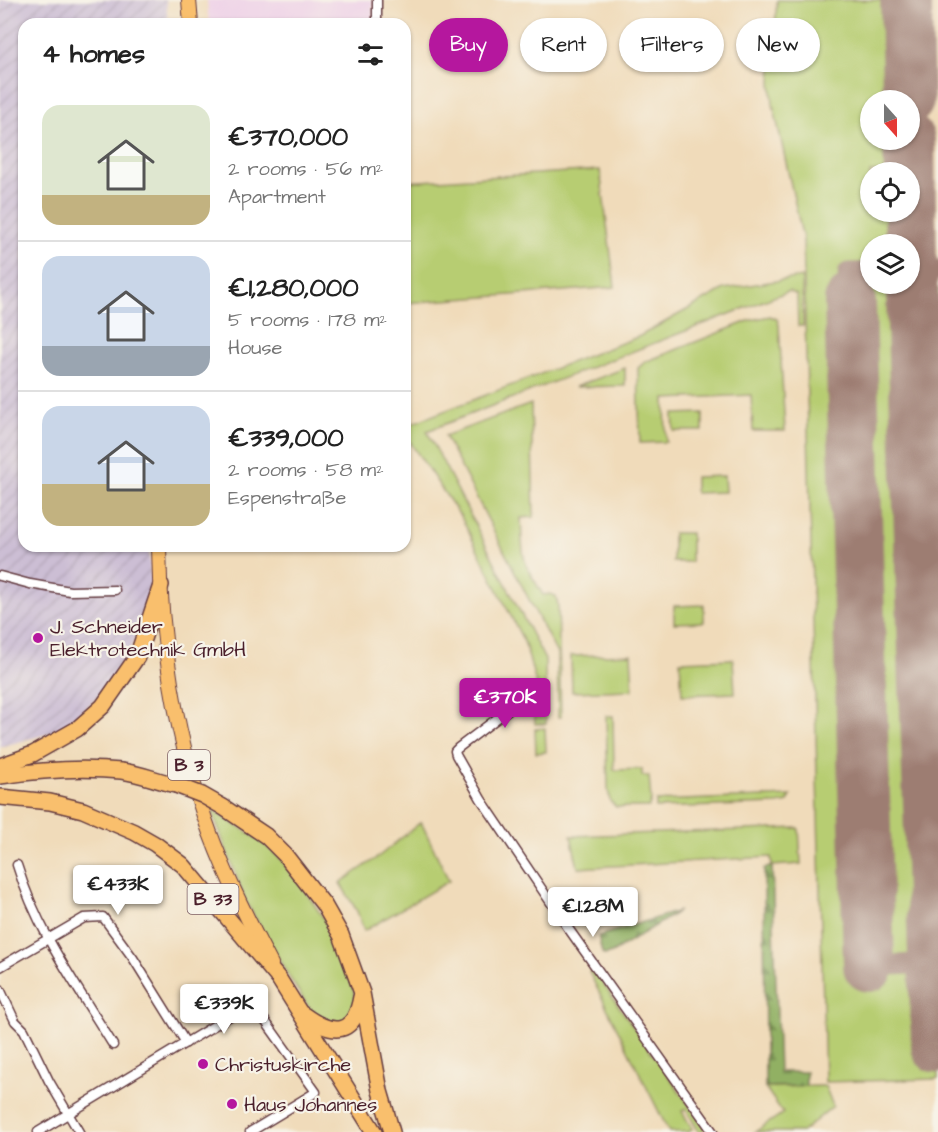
<!DOCTYPE html>
<meta charset="utf-8">
<style>
body{margin:0;font-family:"Architects Daughter",sans-serif;background:#f2f2f2;color:#222;height:100vh;display:flex;flex-direction:column;font-size:22px;white-space:nowrap}
*{box-sizing:border-box;margin:0}
p{font-size:20px;color:#767676}
.icon{flex:none;width:33px;height:33px;fill:none;stroke:currentColor;stroke-width:2;stroke-linecap:round;stroke-linejoin:round}
.map{position:relative;flex:1;overflow:hidden}
.sheet{position:absolute;left:18px;top:18px;width:393px;height:534px;display:flex;flex-direction:column;background:#fff;border-radius:18px;box-shadow:0 2px 4px #0004}
.sheet>*{flex:none}
.top-card{position:absolute;left:429px;top:18px;width:418px;height:54px;display:flex;gap:12px}
.needle{width:39px;rotate:159deg}
.controls{position:absolute;left:860px;top:90px;display:grid;gap:12px}
.controls a{display:grid;place-items:center;width:60px;height:60px;border-radius:50%;background:#fff;box-shadow:0 2px 4px #0004;font-size:30px}
.price{position:absolute;translate:-50% -51px;padding:0 14px;border-radius:6px;background:#fff;color:#222;font-size:20px;line-height:39px;filter:drop-shadow(0 2px 3px #0008)}
.price::after{content:'';position:absolute;left:50%;top:36px;width:18px;height:14px;margin-left:-9px;background:inherit;clip-path:polygon(0 0,100% 0,50% 100%)}
.price.on{background:#b5179e;color:#fff}
ul{padding:0;list-style:none}
li{display:flex;align-items:center;gap:18px;height:150px;padding:0 24px}
li+li{border-top:2px solid #e0e0e0}
li span{display:grid;place-items:center;flex:none;width:168px;height:120px;border-radius:18px;color:#555}
li>.icon{margin-inline-start:auto}
span .icon{width:72px;height:72px;fill:#fffc;stroke-width:1}
li b{font-size:26px}
h2{display:flex;justify-content:space-between;align-items:center;height:72px;padding:0 24px;font-size:26px}
.chip{padding:0 21px;border-radius:27px;background:#fff;box-shadow:0 2px 4px #0004;font-size:21px;line-height:54px}
.chip.on{background:#b5179e;color:#fff}
.map>svg:first-child{display:block}
.built{fill:#eed0e8}
.industrial{fill:url(#industrial-furrows)}
.green{fill:#b7cd72;stroke:#80764e;stroke-width:1.5}
.forest{fill:url(#forest-firs);stroke:#6e6848;stroke-width:1.5}
.lines{fill:none;stroke-linecap:round;stroke-linejoin:round}
.taxiway{stroke:#9d7d72;stroke-width:21}
.runway{stroke:#9d7d72;stroke-width:52}
.street-casing{stroke:#633b40;stroke-width:11}
.primary-casing{stroke:#633b40;stroke-width:16}
.highway-casing{stroke:#633b40;stroke-width:18}
.street{stroke:#fff;stroke-width:8}
.primary{stroke:#f9bf6d;stroke-width:14}
.highway{stroke:#f9bf6d;stroke-width:15}
.highway-bridge-casing{stroke:#633b40;stroke-width:18;stroke-linecap:butt}
.highway-bridge{stroke:#f9bf6d;stroke-width:15}
.poi-dot{fill:#b5179e;stroke:#f7f3e8;stroke-width:2}
.labels{text-anchor:middle;stroke-width:4.5;stroke-linejoin:round;paint-order:stroke}
.shield{fill:#f7f3e8;stroke:#7e5f64;stroke-width:1.5}
.shield-label{font-size:18px;font-weight:bold;fill:#4a1f2b}
.poi-label{font-size:20px;fill:#4a1f2b;stroke:#f7f3e8;text-anchor:start}
</style>
<div class="map">
<svg width="938" height="1132" viewBox="0 0 938 1132">
<defs>
<pattern id="industrial-furrows" width="10" height="10" patternUnits="userSpaceOnUse" patternTransform="scale(1.5)"><rect width="10" height="10" fill="#ccbed4"/><path d="M-1 1l2-2M0 10L10 0M9 11l2-2" fill="none" stroke="#b1a3b6"/></pattern>
<pattern id="forest-firs" width="22" height="20" patternUnits="userSpaceOnUse" patternTransform="scale(1.5)"><rect width="22" height="20" fill="#91b064"/><path d="M5 1l3.5 6h-7zM16 11l3.5 6h-7z" fill="#788f53"/></pattern>
</defs>
<rect width="100%" height="100%" fill="#f7f3e8"/>
<filter id="ink" filterUnits="userSpaceOnUse"><feTurbulence type="fractalNoise" baseFrequency=".0167" numOctaves="2"/><feDisplacementMap in="SourceGraphic" scale="12" xChannelSelector="R" yChannelSelector="G"/><feConvolveMatrix kernelMatrix="1 2 1 2 8 2 1 2 1" color-interpolation-filters="sRGB"/></filter>
<filter id="wash" filterUnits="userSpaceOnUse"><feTurbulence type="fractalNoise" baseFrequency=".008" numOctaves="4" result="noise"/><feDisplacementMap in="SourceGraphic" scale="24" xChannelSelector="R" yChannelSelector="G"/><feGaussianBlur stdDeviation="1.35" result="paint"/><feColorMatrix in="noise" values="0 0 0 0 0 0 0 0 0 0 0 0 0 0 0 0 0 1.4 0 .05"/><feComposite in="paint" operator="in"/></filter>
<g filter="url(#wash)">
<rect width="100%" height="100%" fill="#f0dbba"/>
<polygon class="built" points="207,0 373,0 373,24 209,24"/>
<polygon class="industrial" points="0,0 166,0 168,24 24,24 24,546 149,546 151,580 142,626 110,686 62,730 0,747"/>
<g class="green">
<polygon points="777,0 894,0 896,100 870,100 870,140 898,140 899,172 870,172 870,212 900,212 901,244 870,244 870,284 902,284 926,1051 938,1051 938,1079 825,1082 803,239 773,104 771,82"/>
<polygon points="600,170 615,287 405,303 405,182"/>
<polygon points="802,277 803,326 798,326 797,295 789,291 427,431 545,660 546,724 535,724 534,695 537,687 525,644 461,517 405,435 405,426 640,336 724,289"/>
<polygon points="938,289 938,654 927,297"/>
<polygon points="770,316 777,319 779,325 785,431 753,431 751,395 665,399 666,442 640,443 638,368 645,362 751,320"/>
<polygon points="625,368 625,386 575,387"/>
<path d="M531 404 534 517 521 518C522 531 521 548 525 561 528 572 537 584 543 595L550 594 556 596 558 605 561 717H558L557 654 445 436Z"/>
<polygon points="703,413 703,431 674,431 673,414"/>
<polygon points="724,476 725,492 695,493 695,477"/>
<rect x="673" y="533" width="18" height="29"/>
<polygon points="704,605 704,622 674,623 674,606"/>
<polygon points="631,654 633,690 572,692 571,656"/>
<polygon points="733,659 735,693 682,695 680,661"/>
<polygon points="606,716 613,716 614,770 642,769 642,776 649,776 651,800 649,807 616,807 610,801 608,789"/>
<polygon points="545,728 546,752 536,753 535,729"/>
<polygon points="791,796 788,802 778,804 656,808 656,801"/>
<polygon points="211,809 257,838 288,865 338,940 356,999 356,1011 340,1026 317,1020 291,980 246,902"/>
<polygon points="421,822 449,881 364,931 357,911 340,883 378,857"/>
<polygon points="799,828 801,864 772,866 771,857 578,868 571,836"/>
<polygon points="592,971 599,978 706,1129 699,1132 686,1109 682,1111 692,1129 689,1132 669,1132 589,972"/>
<polygon points="825,1086 833,1106 802,1132 755,1132 783,1113 765,1087"/>
</g>
<g class="forest">
<polygon points="772,866 779,1072 806,1072 806,1086 765,1087 764,869"/>
<polygon points="679,911 612,953 605,955 602,953 598,936"/>
</g>
<g class="lines">
<g class="taxiway">
<polyline points="909,270 938,270"/>
<polyline points="850,301 848,273 870,272"/>
<polyline points="869,966 938,963"/>
<polyline points="937,1029 938,1029"/>
</g>
<g class="runway">
<polyline points="906,0 908,100"/>
<polyline points="909,140 911,270 937,1047"/>
<polyline points="850,301 869,966"/>
</g>
</g>
</g>
<g filter="url(#ink)">
<g class="lines">
<g class="street-casing">
<g id="street">
<polyline points="377,0 377,24"/>
<polyline points="0,576 30,584 70,591 115,590"/>
<polyline points="532,692 458,748 455,751 456,755 481,799 568,928 713,1132"/>
<path d="M17 865C37 931 77 986 113 1045"/>
<polyline points="0,967 84,918 103,917 133,958 186,1043"/>
<polyline points="0,989 15,1021 24,1030 49,1081 79,1132"/>
<polyline points="38,1132 250,1004 258,1011 316,1092 250,1132"/>
</g>
</g>
<g class="primary-casing">
<g id="primary">
<polyline points="189,0 191,24"/>
<path d="M159 546C160 637 175 733 205 819 222 869 246 917 271 964"/>
</g>
</g>
<g class="highway-casing">
<g id="highway">
<polyline points="0,766 33,754 77,729 103,706 137,657 161,585"/>
<path d="M0 776C40 770 80 767 121 771 139 773 158 781 176 785"/>
<polyline points="0,797 50,802 83,810 134,832 155,844 183,865 279,979 374,1132"/>
<polyline points="223,807 266,836 285,855 324,905 341,935 362,993 380,1091 392,1132"/>
<path d="M304 1015C333 1036 354 1036 361 997"/>
</g>
</g>
<use href="#street" class="street"/>
<use href="#primary" class="primary"/>
<use href="#highway" class="highway"/>
<g class="highway-bridge-casing">
<polyline id="highway-bridge" points="176,785 202,795 223,807"/>
</g>
<use href="#highway-bridge" class="highway-bridge"/>
</g>
</g>
<g class="poi-dot">
<circle cx="38" cy="638" r="6"/>
<circle cx="203" cy="1064" r="6"/>
<circle cx="232" cy="1104" r="6"/>
</g>
<g class="labels">
<g class="shield">
<rect x="168" y="750" width="42" height="30" rx="4.5"/>
<rect x="187.5" y="884" width="51" height="30" rx="4.5"/>
</g>
<g class="shield-label">
<text x="189" y="771">B 3</text>
<text x="213" y="905">B 33</text>
</g>
<g class="poi-label">
<text x="50" y="633">J. Schneider<tspan x="50" dy="23">Elektrotechnik GmbH</tspan></text>
<text x="215" y="1071">Christuskirche</text>
<text x="244" y="1111">Haus Johannes</text>
</g>
</g>
</svg>
<div class="controls">
<a><svg class="needle" viewBox="-14 -14 28 28"><path d="M0-13l5 13h-10z" fill="#e53935"/><path d="M0 13l5-13h-10z" fill="#767676"/></svg></a>
<a><svg class="icon" aria-label="locate" viewBox="0 0 24 24"><circle cx="12" cy="12" r="6"/><path d="M12 2v4M12 18v4M2 12h4M18 12h4"/></svg></a>
<a><svg class="icon" aria-label="layers" viewBox="0 0 24 24"><path d="M12 4l9 5-9 5-9-5zM3 14l9 5 9-5"/></svg></a>
</div>
<b class="price on" style="left:505px;top:729px">€370K</b>
<b class="price" style="left:118px;top:916px">€433K</b>
<b class="price" style="left:593px;top:938px">€1.28M</b>
<b class="price" style="left:224px;top:1035px">€339K</b>
<div class="top-card">
<a class="chip on">Buy</a>
<a class="chip">Rent</a>
<a class="chip">Filters</a>
<a class="chip">New</a>
</div>
<section class="sheet">
<h2>4 homes<svg class="icon" aria-label="filters" viewBox="0 0 24 24"><path d="M4 7h16M4 17h16"/><circle cx="9" cy="7" r="2"/><circle cx="15" cy="17" r="2"/></svg></h2>
<ul>
<li><span style="background:linear-gradient(#dfe7d0 75%,#c2b280 0)"><svg class="icon" aria-label="home" viewBox="0 0 24 24"><path d="M3 11l9-7 9 7M6 9v11h12V9"/></svg></span><div><b>€370,000</b><p>2 rooms · 56 m²</p><p>Apartment</p></div></li>
<li><span style="background:linear-gradient(#c9d6e8 75%,#9aa5b1 0)"><svg class="icon" aria-label="home" viewBox="0 0 24 24"><path d="M3 11l9-7 9 7M6 9v11h12V9"/></svg></span><div><b>€1,280,000</b><p>5 rooms · 178 m²</p><p>House</p></div></li>
<li><span style="background:linear-gradient(#c9d6e8 65%,#c2b280 0)"><svg class="icon" aria-label="home" viewBox="0 0 24 24"><path d="M3 11l9-7 9 7M6 9v11h12V9"/></svg></span><div><b>€339,000</b><p>2 rooms · 58 m²</p><p>Espenstraße</p></div></li>
</ul>
</section>
</div>
